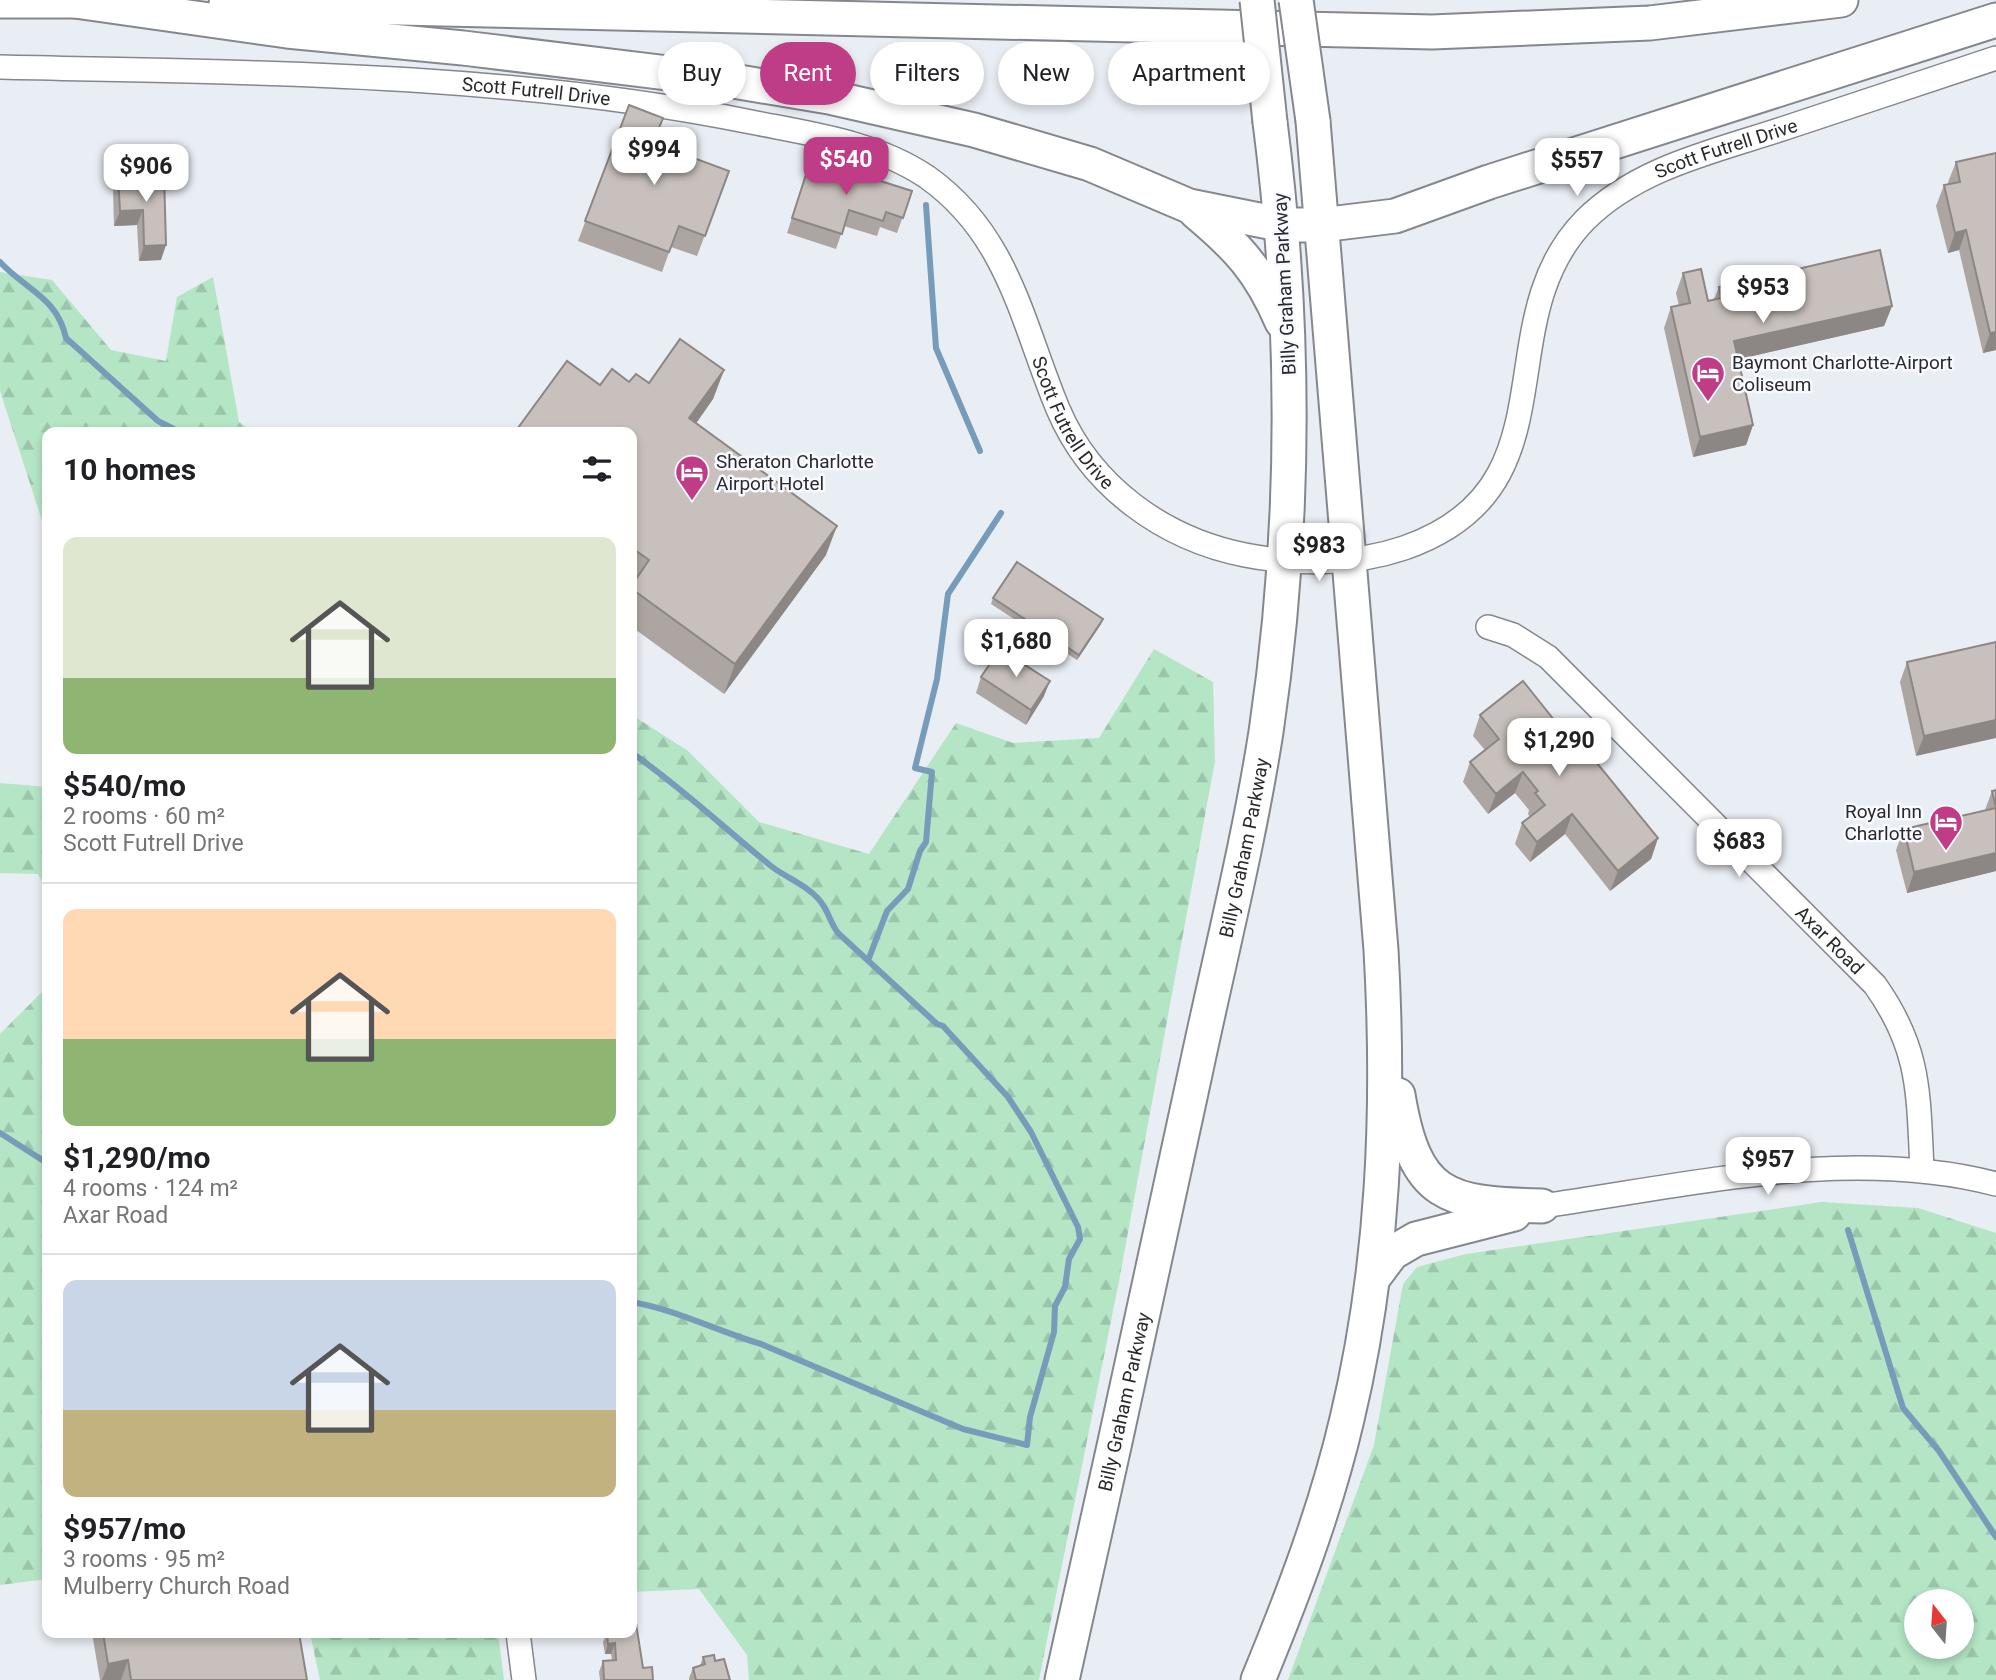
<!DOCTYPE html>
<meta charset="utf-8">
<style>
body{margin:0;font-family:Roboto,sans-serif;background:#f2f2f2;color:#202124;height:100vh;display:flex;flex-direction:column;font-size:26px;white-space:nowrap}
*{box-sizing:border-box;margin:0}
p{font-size:23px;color:#757577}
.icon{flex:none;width:38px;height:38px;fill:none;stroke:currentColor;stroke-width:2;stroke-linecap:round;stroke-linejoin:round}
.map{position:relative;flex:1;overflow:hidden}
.details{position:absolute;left:42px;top:427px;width:595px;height:1211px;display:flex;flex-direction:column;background:#fff;border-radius:14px;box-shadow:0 4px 10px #0003}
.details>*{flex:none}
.guide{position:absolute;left:658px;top:42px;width:665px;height:63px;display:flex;gap:14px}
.needle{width:46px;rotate:343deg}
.tools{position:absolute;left:1904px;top:1589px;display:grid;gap:14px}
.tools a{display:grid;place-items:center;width:70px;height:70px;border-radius:50%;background:#fff;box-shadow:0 4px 10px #0003;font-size:35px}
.price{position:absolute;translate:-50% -60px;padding:0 16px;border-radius:14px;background:#fff;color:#222;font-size:23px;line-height:46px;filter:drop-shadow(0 2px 4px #0008)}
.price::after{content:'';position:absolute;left:50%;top:42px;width:21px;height:16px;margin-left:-10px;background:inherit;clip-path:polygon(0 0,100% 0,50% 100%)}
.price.current{background:#be3d86;color:#fff}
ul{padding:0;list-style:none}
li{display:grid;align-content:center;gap:14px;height:371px;padding:0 21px}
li+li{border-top:2px solid #e0e0e0}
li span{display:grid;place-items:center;height:217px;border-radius:14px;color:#555}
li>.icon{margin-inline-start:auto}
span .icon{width:126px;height:126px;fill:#fffc;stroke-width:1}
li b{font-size:30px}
h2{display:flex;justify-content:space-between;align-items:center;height:84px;padding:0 21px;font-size:30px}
.tag{padding:0 24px;border-radius:32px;background:#fff;box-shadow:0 4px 10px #0003;font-size:24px;line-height:63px}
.tag.current{background:#be3d86;color:#fff}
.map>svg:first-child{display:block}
.forest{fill:url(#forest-firs);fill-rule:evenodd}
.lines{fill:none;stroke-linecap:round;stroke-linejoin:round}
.stream{stroke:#769cba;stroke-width:6}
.minor-casing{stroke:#84888e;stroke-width:26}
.highway-casing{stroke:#84888e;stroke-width:37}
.minor{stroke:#fff;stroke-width:23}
.highway{stroke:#fff;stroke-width:33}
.highway-bridge-casing{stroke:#84888e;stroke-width:37;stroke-linecap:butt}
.highway-bridge{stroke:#fff;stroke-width:33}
.wall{fill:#aca5a2}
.shaded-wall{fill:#8c8684}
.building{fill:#c8c0bc;stroke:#8c8684;stroke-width:2}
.labels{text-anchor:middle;stroke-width:5;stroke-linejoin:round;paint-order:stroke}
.street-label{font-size:19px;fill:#292a2d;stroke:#f8faff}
.poi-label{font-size:19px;fill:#292a2d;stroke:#f8faff;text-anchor:start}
</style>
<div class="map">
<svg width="1996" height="1680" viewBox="0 0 1996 1680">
<defs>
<pattern id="forest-firs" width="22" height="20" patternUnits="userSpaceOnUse" patternTransform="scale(1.75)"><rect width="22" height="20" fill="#b4e5c5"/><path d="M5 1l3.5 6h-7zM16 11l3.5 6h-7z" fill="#9bc5aa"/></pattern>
</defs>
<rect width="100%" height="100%" fill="#e9edf4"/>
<g class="forest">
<polygon points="0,272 52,280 111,350 166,361 177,297 213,277 239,422 253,432 47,432 47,536 0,391"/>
<polygon points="1154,649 1213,682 1215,761 1119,1281 1039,1680 749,1680 747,1655 699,1589 632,1592 632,715 688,751 759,822 869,854 956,723 1013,743 1099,738"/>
<polygon points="0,783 47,787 47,890 38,874 0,873"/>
<polygon points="47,987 47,1579 0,1585 0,1034"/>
<path d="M1822 1202 1918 1208 1996 1233V1680H1288L1374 1445 1403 1284 1417 1267 1466 1254ZM1916 1601H1962V1647H1916Z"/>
<polygon points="310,1633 498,1633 504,1680 320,1680"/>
</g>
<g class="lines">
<g class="stream">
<polyline points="926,205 936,348 980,451"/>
<path d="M0 262C27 291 57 297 66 338L158 421 180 432"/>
<path d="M632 753C681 787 724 828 771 866 786 878 812 887 823 905 829 914 831 924 838 933L937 1024 943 1026 1008 1097 1031 1132 1078 1227 1080 1239 1069 1259 1065 1287 1055 1306 1054 1332 1030 1417 1027 1445 963 1429 761 1344C717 1331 677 1310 632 1302"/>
<polyline points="869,958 887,911 908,889 920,851 926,842 932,772 915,768 937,679 948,594 1001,513"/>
<polyline points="0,1133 47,1163"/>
<polyline points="1848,1230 1903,1408 1939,1451 1996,1537"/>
</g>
<g class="minor-casing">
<g id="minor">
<path id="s1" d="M0 67C250 73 505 72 751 122 811 134 875 142 927 177 1009 235 1022 323 1058 409 1091 487 1164 539 1245 555 1296 565 1354 565 1404 548 1578 488 1484 323 1585 220 1638 167 1716 151 1785 128 1855 105 1926 81 1996 58"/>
<path id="s2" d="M1488 627 1513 635 1548 657 1875 985C1921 1050 1918 1093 1922 1169"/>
<path d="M1542 1206C1690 1185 1849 1146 1996 1184"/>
<polyline points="518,1633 524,1680"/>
</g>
</g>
<g class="highway-casing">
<g id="highway">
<polyline points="68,0 287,31 463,48 733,81 829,97 974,130 1090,164 1189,206 1284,225 1321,225 1395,216 1489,182 1996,20"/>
<polyline points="0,1 89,1"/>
<polyline points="226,4 1432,32 1650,23 1841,0"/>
<path d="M1196 212C1238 247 1260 271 1282 322"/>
<path d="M1398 1095C1415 1197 1446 1204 1542 1206"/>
<polyline points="1374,1277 1392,1253 1416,1239 1514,1214"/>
<path id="s3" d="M1062 1680C1107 1478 1152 1277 1195 1074 1219 960 1248 847 1266 732 1296 530 1296 324 1270 122"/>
<path d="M1258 1680C1293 1595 1326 1509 1347 1419 1384 1264 1390 1109 1381 950L1313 121"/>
</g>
</g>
<use href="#minor" class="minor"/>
<use href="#highway" class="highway"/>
<g class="highway-bridge-casing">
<g id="highway-bridge">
<polyline points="1257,0 1270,122"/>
<polyline points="1296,0 1313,121"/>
</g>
</g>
<use href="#highway-bridge" class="highway-bridge"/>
</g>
<g class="wall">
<polygon points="629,105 654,143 729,171 697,256 671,247 662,272 578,241"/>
<polygon points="1996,153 1996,350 1983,353 1959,250 1948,253 1936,206 1944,185 1949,184 1948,182 1956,162"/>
<polygon points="811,159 912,191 897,233 880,227 877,236 844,226 836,249 787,233"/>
<polygon points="164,174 161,260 139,261 137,225 114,226 113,191 118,176"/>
<polygon points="1683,273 1708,301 1714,299 1719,287 1892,306 1884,326 1738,359 1753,425 1746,445 1693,457 1664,328 1671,307 1679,306 1676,293"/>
<polygon points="724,370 713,399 696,423 826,555 724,694 632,627 632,432 600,385 629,382 649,383"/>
<polygon points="993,598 1101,624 1077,660 991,604"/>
<polygon points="1996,642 1916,756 1900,682 1907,662"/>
<polygon points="981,677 1044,696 1026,725 976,693"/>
<polygon points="1480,715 1583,756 1658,838 1651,859 1610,891 1565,834 1530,862 1515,844 1522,823 1530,817 1528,814 1529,810 1515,793 1488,814 1463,782 1470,762 1485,750 1473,736"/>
<polygon points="1996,790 1996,871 1907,893 1896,850 1904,829 1985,810 1992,791"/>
<polygon points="92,1633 299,1633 307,1680 100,1680"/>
<polygon points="607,1633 632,1633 643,1668 653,1680 600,1680 599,1672 603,1661 612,1660 611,1654 605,1654 603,1642"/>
<polygon points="703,1657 715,1661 730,1680 689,1680 689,1678 693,1668 700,1666"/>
</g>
<g class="shaded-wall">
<polygon points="143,210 137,225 114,226 120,211"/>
<polygon points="1966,230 1959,250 1948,253 1955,233"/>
<polygon points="166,245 161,260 139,261 144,246"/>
<polygon points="1892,306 1884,326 1727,362 1734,341"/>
<polygon points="1996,332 1996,350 1983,353 1990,333"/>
<polygon points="724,370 713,399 679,448 689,418"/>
<polygon points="1753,425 1746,445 1693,457 1700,437"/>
<polygon points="837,526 826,555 724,694 735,664"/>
<polygon points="1103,619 1101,624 1077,660 1079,655"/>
<polygon points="1050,681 1044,696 1026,725 1031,710"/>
<polygon points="1996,720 1996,738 1916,756 1924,736"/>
<polygon points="1523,772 1515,793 1488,814 1496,794"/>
<polygon points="1572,814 1565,834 1530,862 1537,842"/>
<polygon points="1658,838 1651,859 1610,891 1618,871"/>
<polygon points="1996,852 1996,871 1907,893 1914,872"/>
<polygon points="615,1643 611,1654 605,1654 608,1644"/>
<polygon points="128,1660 121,1680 102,1680 108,1664"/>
</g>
<g class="building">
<polygon points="629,105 663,118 653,143 729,171 705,236 679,226 669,252 585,221"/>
<polygon points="1996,153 1996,332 1990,333 1966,230 1955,233 1944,185 1960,182 1956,162"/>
<polygon points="811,159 912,191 903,218 886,212 883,221 849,210 842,234 792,218"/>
<polygon points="164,174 166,245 144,246 143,210 120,211 118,176"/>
<polygon points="1880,250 1892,306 1734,341 1753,425 1700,437 1671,307 1690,303 1683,273 1701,269 1708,301 1721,298 1719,287"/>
<polygon points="680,339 724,370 689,418 837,526 735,664 632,589 632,585 649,560 632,548 632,432 515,432 567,361 600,385 612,369 629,382 636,374 649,383"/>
<polygon points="1017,562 1103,619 1079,655 993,598"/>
<polygon points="1996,642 1996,720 1924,736 1907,662"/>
<polygon points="1000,649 1050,681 1031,710 981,677"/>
<polygon points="1523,681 1583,756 1588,752 1658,838 1618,871 1572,814 1537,842 1522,823 1545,805 1535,793 1538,791 1523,772 1496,794 1470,762 1499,739 1480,715"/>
<polygon points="1996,790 1996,853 1914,872 1904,829 1996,808 1992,791"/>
<polygon points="635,1617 643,1668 652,1667 653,1680 604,1680 603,1661 616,1660 615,1643 608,1644 607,1633 632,1633 632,1618"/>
<polygon points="103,1633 299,1633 307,1680 131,1680 128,1660 108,1664"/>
<polygon points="714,1655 715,1661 724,1659 730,1680 696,1680 693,1668 705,1664 703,1657"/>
</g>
<defs>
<g id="hotel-pin" transform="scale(1.75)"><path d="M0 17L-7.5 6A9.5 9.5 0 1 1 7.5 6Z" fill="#be3d86" stroke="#f8faff"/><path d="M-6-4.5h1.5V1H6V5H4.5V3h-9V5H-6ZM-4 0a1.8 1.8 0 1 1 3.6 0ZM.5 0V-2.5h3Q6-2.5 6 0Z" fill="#fff"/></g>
</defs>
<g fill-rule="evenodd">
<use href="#hotel-pin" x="1708" y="373"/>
<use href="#hotel-pin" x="692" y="472"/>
<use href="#hotel-pin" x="1946" y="822"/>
</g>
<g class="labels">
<g class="street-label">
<text dy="7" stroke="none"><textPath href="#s1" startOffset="537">Scott Futrell Drive</textPath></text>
<text dy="7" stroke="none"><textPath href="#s1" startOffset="2174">Scott Futrell Drive</textPath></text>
<text transform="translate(1284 284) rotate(-93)" y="7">Billy Graham Parkway</text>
<text dy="7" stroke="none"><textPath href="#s1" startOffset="1230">Scott Futrell Drive</textPath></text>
<text dy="7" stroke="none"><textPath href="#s3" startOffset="852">Billy Graham Parkway</textPath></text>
<text dy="7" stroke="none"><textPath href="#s2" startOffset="467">Axar Road</textPath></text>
<text dy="7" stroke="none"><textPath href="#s3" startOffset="285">Billy Graham Parkway</textPath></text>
</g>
<g class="poi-label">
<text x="1732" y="369">Baymont Charlotte-Airport<tspan x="1732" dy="22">Coliseum</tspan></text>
<text x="716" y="468">Sheraton Charlotte<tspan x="716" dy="22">Airport Hotel</tspan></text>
<text x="1922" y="818" text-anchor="end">Royal Inn<tspan x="1922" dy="22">Charlotte</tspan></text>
</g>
</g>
</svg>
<div class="tools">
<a><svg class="needle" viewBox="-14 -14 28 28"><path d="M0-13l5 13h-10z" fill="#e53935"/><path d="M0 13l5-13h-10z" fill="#757577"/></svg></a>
</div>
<b class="price" style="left:654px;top:187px">$994</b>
<b class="price current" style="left:846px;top:197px">$540</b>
<b class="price" style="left:1577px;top:198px">$557</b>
<b class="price" style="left:146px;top:204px">$906</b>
<b class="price" style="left:1763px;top:325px">$953</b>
<b class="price" style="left:1319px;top:583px">$983</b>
<b class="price" style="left:1016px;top:679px">$1,680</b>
<b class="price" style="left:1559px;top:778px">$1,290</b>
<b class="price" style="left:1739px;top:879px">$683</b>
<b class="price" style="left:1768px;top:1197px">$957</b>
<div class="guide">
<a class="tag">Buy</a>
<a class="tag current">Rent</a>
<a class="tag">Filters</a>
<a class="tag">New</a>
<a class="tag">Apartment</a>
</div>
<section class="details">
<h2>10 homes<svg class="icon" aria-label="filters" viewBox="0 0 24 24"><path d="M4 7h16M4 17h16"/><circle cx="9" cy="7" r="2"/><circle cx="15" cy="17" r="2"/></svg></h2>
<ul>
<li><span style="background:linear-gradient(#dfe7d0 65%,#8fb573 0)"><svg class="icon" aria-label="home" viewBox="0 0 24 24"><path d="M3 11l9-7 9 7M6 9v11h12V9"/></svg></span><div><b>$540/mo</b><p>2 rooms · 60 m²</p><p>Scott Futrell Drive</p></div></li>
<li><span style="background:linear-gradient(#ffd9b3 60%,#8fb573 0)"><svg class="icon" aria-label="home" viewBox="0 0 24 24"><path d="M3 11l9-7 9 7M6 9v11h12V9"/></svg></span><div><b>$1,290/mo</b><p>4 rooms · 124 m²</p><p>Axar Road</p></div></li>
<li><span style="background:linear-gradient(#c9d6e8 60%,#c2b280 0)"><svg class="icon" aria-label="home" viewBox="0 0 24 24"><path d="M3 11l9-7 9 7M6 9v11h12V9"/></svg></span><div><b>$957/mo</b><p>3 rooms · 95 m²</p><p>Mulberry Church Road</p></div></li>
</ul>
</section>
</div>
